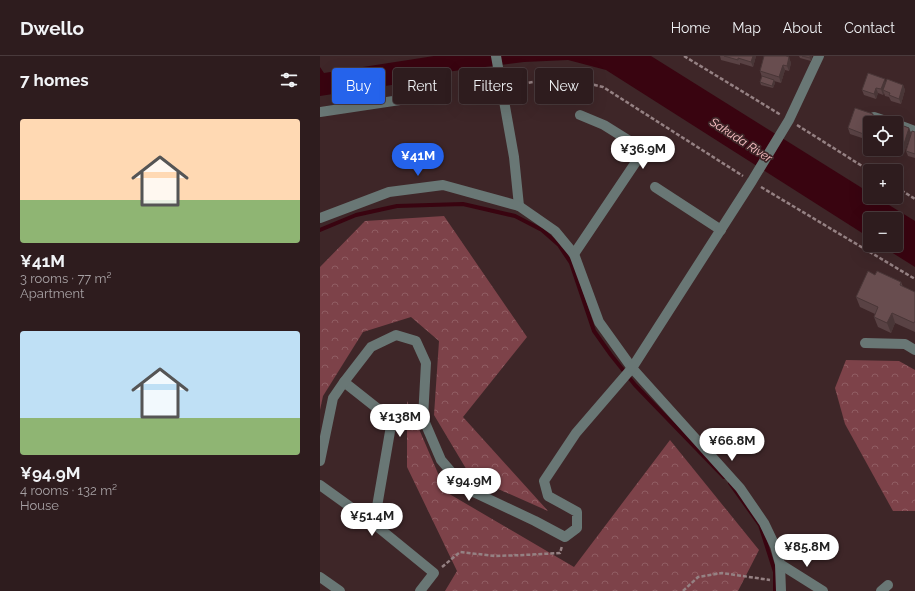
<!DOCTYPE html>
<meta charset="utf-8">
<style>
body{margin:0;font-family:Raleway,sans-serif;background:#362527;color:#f1f3f6;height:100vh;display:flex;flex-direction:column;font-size:15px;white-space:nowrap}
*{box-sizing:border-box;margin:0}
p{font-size:13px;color:#a7a1a4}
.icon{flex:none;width:22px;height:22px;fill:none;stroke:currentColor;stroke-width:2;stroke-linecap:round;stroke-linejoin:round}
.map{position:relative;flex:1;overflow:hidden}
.details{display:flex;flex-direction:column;background:#2e1c1e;width:320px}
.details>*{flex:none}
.top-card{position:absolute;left:12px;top:12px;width:380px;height:36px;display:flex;gap:8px}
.buttons{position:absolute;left:543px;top:60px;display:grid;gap:8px}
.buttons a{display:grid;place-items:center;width:40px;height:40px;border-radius:4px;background:#2e1c1e;box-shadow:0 4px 16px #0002,0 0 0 1px #493a3c;font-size:20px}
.price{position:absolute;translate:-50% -34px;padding:0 9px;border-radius:14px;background:#fff;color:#222;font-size:13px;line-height:26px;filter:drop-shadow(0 1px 2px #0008)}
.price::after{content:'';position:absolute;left:50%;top:24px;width:12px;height:9px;margin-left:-6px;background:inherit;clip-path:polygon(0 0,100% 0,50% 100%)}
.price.selected{background:#2563eb;color:#fff}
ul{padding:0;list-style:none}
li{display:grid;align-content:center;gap:8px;height:212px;padding:0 20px}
li span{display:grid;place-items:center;height:124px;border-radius:4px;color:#555}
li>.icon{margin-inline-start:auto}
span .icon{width:72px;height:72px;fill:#fffc;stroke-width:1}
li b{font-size:17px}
h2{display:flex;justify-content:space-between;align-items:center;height:48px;padding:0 20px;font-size:17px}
.tag{padding:0 14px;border-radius:4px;background:#2e1c1e;box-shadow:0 4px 16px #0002,0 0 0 1px #493a3c;font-size:14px;line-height:36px}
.tag.selected{background:#2563eb;color:#fff}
header{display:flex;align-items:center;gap:24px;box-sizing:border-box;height:56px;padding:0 20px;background:#2e1c1e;border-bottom:1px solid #493a3c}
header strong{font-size:19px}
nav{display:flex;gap:22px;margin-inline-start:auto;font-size:14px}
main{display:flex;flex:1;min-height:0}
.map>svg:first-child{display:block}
.forest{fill:url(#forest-crowns)}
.water{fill:#390410}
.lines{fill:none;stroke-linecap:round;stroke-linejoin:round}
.stream{stroke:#390410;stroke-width:4}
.path{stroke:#958183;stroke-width:2.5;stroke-dasharray:4 2;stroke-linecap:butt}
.minor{stroke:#697775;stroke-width:10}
.wall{fill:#594244}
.shaded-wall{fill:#493637}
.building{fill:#684d4f;stroke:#493637}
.labels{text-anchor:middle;stroke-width:3.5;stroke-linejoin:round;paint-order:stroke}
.water-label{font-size:12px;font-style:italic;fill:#fbc1c5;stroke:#3e2628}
</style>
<header>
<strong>Dwello</strong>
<nav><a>Home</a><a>Map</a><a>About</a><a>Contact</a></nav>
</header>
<main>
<section class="details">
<h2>7 homes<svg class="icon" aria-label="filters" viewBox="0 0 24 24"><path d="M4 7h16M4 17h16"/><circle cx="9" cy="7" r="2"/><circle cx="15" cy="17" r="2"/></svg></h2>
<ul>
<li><span style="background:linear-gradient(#ffd9b3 65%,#8fb573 0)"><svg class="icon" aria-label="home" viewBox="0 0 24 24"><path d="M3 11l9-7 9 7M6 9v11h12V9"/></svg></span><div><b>¥41M</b><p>3 rooms · 77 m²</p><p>Apartment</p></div></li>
<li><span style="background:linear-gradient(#bfe0f5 70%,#8fb573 0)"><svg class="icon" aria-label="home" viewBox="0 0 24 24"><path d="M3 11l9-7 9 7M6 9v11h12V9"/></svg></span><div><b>¥94.9M</b><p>4 rooms · 132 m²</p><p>House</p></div></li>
</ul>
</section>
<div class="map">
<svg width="595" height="535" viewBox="0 0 595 535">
<defs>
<pattern id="forest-crowns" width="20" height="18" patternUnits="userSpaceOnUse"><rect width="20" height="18" fill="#7d4249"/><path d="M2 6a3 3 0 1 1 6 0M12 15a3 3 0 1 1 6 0" fill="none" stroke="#905d63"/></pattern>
</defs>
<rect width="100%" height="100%" fill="#3e2628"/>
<g class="forest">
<polygon points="124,160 207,281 143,361 228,455 151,421 114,359 119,285 91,261 43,276 3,340 0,354 0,211 45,165"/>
<polygon points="526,304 579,305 595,314 595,455 573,455 525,368 515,332"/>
<polygon points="87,345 126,436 254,511 350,384 439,494 418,535 125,535 137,515 87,411"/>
</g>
<polygon class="water" points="114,0 331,0 550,137 550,141 556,141 595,165 595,211 560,189 576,189 576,163 550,163 550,182 286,14 248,4 204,6 95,20 78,28 0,40 0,11 4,17"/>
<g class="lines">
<g class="stream">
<polyline points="0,174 36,159 77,150 143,148 195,160 222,174 239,189 251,207 274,275 291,299 315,329 404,421"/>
<polyline points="410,427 440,469 455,516 455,535"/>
</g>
<g class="path">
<polyline points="364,0 461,59"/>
<polyline points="191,30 223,24 254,24 283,31 423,120"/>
<polyline points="477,69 550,115"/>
<polyline points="441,131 595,223"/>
<polyline points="576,131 595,143"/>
<polyline points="122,511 140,496 175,500 204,499 240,497 242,490"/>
<polyline points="363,535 378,521 402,517 450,524"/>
</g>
<g class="minor">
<polyline points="176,0 194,101 199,150"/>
<polyline points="0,56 80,44"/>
<polyline points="554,61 572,67"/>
<polyline points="576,68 595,75"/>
<polyline points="335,131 401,174"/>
<polyline points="0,162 69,136 123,129 199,150 235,175 254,198 279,266 312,312 420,432 444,467 455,490 460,508 461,535"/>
<polyline points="254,198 324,94 284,69 260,59"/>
<polyline points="545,287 585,288 595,294"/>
<polyline points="24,326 72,364 54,468"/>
<polyline points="0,405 13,342 24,326 51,291 76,279 96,285 106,307 103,362 121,404 145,432 215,465 245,481 257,472 257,456 228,440 224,425 256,377 312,312 432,125 469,64 499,0"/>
<polyline points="0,429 54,468 114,517 100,535"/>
<polyline points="460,508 503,535"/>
<polyline points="0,521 20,535"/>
<polyline points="561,535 568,529"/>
</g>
</g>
<g class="wall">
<polygon points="400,0 436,0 433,11 420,7 420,9 401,4"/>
<polygon points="468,0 471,7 469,15 465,14 461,27 454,25 455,27 453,32 441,29 440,26 442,21 440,15"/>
<polygon points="479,0 492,0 491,5 480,2"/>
<polygon points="566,26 583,29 585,34 581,48 571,45 569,41 565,40 564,37 563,39 558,37 556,43 544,39 542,34"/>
<polygon points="553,58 555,64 554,67 550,67 550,79 548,84 530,78 528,72"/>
<polygon points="576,67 589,72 591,77 584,97 573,93 576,93"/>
<polygon points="595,76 595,102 588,100 586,95"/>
<polygon points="555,219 581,226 583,231 595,236 595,276 575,267 571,277 558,271 554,261 555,258 540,251 536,241"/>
</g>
<g class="shaded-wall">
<polygon points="433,0 436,0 433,11 431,6"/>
<polygon points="490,0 492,0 491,5 490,2"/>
<polygon points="469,1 471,7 469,15 467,10"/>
<polygon points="463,9 465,14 461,27 459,21"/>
<polygon points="565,23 567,29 563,34 564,37 563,39 561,33"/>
<polygon points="454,24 455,27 453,32 452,30"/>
<polygon points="583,29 585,34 581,48 579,43"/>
<polygon points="556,32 558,37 556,43 554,38"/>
<polygon points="553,58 555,64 554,67 550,67"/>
<polygon points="550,68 550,79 548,84 546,79"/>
<polygon points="589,72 591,77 584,97 583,91"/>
<polygon points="572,257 575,267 571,277 567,267"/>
</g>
<g class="building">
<polygon points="404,0 433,0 431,6 418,2 418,4"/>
<polygon points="444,0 466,0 469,1 467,10 463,9 459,21 440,15"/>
<polygon points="482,0 490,0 490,2"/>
<polygon points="548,17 565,23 561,33 556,32 554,38 542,34"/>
<polygon points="442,20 454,24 452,30 440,26"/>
<polygon points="567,23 583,29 579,43 569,39 570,37 563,34"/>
<polygon points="535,52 553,58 546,79 528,72"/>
<polygon points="576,67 589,72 583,91 576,89"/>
<polygon points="592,75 595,76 595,98 586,95"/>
<polygon points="548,215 555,219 557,215 581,226 580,229 595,236 595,265 594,267 572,257 567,267 554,261 558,251 536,241"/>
</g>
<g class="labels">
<g class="water-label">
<text transform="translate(421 84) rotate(33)" y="4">Sakuda River</text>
</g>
</g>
</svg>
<div class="buttons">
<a><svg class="icon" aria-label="locate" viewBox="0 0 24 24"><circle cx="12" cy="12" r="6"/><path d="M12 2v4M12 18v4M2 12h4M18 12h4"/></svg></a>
<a>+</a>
<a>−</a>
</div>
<b class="price" style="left:323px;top:114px">¥36.9M</b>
<b class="price selected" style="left:98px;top:121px">¥41M</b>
<b class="price" style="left:80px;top:382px">¥138M</b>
<b class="price" style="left:412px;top:406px">¥66.8M</b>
<b class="price" style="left:149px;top:446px">¥94.9M</b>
<b class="price" style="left:52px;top:481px">¥51.4M</b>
<b class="price" style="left:487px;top:512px">¥85.8M</b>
<div class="top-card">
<a class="tag selected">Buy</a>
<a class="tag">Rent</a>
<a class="tag">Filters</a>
<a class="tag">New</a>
</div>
</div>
</main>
